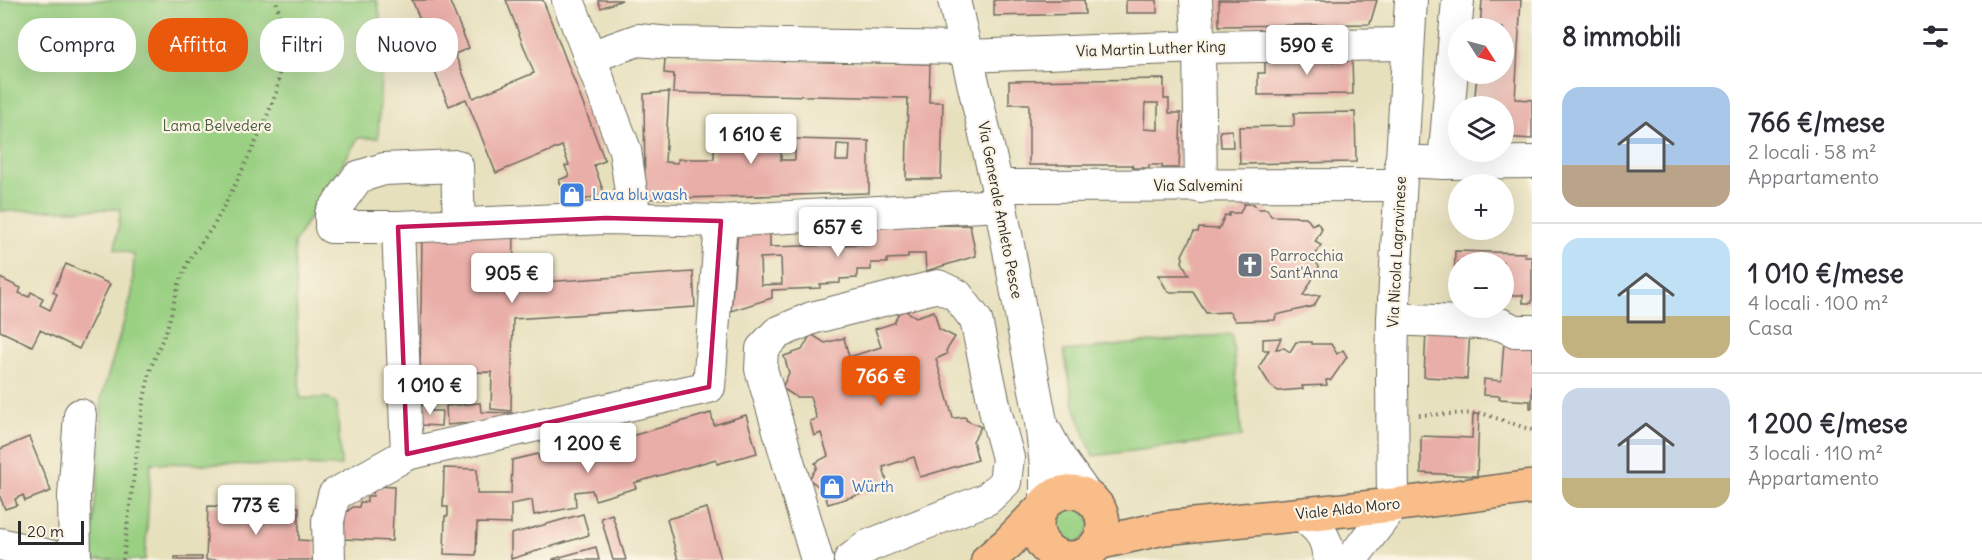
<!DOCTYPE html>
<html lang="it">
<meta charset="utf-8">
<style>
body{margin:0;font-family:Delius,sans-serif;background:#f2f2f3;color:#2b2b33;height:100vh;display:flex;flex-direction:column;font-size:22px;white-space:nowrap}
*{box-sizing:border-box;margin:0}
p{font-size:20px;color:#7c7c81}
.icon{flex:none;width:33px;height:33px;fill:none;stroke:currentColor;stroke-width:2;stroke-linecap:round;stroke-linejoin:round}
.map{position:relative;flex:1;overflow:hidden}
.side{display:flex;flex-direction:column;background:#fff;width:450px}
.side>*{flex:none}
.guide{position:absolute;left:18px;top:18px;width:570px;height:54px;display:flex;gap:12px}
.needle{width:39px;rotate:126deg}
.tools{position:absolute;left:1448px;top:18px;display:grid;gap:12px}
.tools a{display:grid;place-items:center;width:66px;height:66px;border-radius:50%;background:#fff;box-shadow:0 6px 24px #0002;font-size:30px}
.scale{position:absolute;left:18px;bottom:15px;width:66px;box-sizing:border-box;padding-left:6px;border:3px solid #2b2b2b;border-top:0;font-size:16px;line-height:21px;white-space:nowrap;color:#2b2b2b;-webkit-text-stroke:4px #fcf5e5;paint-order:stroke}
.price{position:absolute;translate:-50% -51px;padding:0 14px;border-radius:6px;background:#fff;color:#222;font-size:20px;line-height:39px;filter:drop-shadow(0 2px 3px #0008)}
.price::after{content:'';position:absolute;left:50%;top:36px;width:18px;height:14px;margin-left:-9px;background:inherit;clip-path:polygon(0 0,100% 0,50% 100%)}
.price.active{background:#ea580c;color:#fff}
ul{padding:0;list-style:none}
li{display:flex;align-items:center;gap:18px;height:150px;padding:0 30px}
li+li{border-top:2px solid #e1e1e2}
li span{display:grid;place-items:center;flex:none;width:168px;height:120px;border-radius:18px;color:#555}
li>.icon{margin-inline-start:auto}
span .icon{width:72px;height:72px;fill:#fffc;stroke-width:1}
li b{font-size:26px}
h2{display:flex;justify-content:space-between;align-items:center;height:72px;padding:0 30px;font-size:26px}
.pill{padding:0 21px;border-radius:24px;background:#fff;box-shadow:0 6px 24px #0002;font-size:21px;line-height:54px}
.pill.active{background:#ea580c;color:#fff}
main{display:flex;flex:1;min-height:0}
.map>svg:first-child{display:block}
.green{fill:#99d082;stroke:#627e56;stroke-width:1.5}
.building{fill:#e9aea8;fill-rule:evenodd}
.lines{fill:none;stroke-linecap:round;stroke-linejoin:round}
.minor-casing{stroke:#6d6a5e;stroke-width:34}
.major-casing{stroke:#6d6a5e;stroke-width:36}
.path{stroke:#6d6a5e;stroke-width:4;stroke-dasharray:1.5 4.5;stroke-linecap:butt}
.minor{stroke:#fff;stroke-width:32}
.major{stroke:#f9bd89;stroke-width:33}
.marked{fill:none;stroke:#c2185b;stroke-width:4.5;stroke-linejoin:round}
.labels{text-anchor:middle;stroke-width:4.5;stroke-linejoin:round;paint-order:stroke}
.street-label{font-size:15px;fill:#2b2b2b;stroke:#fcf5e5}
.park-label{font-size:15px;fill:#4c5d45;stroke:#fcf5e5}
.shop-label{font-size:15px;fill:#366cbe;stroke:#fcf5e5;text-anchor:start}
.worship-label{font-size:15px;fill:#5b616d;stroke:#fcf5e5;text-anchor:start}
</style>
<main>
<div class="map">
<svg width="1532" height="560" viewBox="0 0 1532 560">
<rect width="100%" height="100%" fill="#fcf5e5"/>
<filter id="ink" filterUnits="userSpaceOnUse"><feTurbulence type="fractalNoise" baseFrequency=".0167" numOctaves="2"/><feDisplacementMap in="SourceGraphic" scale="12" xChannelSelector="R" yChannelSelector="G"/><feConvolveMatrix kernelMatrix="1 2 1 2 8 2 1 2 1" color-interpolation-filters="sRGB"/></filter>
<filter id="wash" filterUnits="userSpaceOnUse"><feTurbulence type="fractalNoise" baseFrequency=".008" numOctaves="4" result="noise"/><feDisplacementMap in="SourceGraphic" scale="24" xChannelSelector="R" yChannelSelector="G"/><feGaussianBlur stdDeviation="1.35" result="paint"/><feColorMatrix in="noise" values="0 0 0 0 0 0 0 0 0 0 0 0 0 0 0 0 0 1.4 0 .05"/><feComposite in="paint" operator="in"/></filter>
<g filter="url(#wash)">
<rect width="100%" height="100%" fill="#e7e0bd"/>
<g class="green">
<polygon points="0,0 377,0 383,33 378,138 358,138 294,243 300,398 329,398 337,405 341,466 151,463 145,560 89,560 102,435 101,399 132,294 134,254 115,249 121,209 0,211"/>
<polygon points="1232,334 1242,437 1093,456 1074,406 1064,351"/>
<path d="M1069 505C1095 511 1097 533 1074 545 1063 543 1056 539 1050 530L1052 515 1060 506Z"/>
</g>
<g id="blocks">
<g class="building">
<polygon points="412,0 449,0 469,48 455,54 473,98 534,73 506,0 543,0 605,161 594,165 604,193 584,200 582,197 568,202 559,180 569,176 565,166 569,165 562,146 496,173 466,99 449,106 427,53 433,51"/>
<polygon points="598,0 622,0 601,8"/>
<polygon points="994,0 1084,0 1085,14 994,16"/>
<rect x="1126" y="0" width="31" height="13"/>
<polygon points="1219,0 1377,0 1370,24 1219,26"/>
<polygon points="1482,0 1521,0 1515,99 1532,100 1532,139 1503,137 1503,106 1474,106 1477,74 1503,74 1503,28 1480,28"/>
<polygon points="1352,57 1353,94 1258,95 1258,73 1265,73 1265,58"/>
<polygon points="665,58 930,64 929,102 943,102 941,179 906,179 908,98 673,93 674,74 664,73"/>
<path d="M1164 79V99H1169V113H1181L1179 168H1162V165H1149V168H1133L1132 165H1029V104H1009V81ZM1145 103H1158V130L1144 129Z"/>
<path d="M669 92 665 162 678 163V159H714V137L869 141V193L645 199 644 94ZM795 144V160H781V145ZM837 144 850 145 849 161H836Z"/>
<polygon points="1355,112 1356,162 1240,164 1239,127 1294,126 1294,113"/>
<polygon points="1232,130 1233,147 1221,147 1220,131"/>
<polygon points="1244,204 1254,204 1257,209 1267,209 1271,216 1306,217 1312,225 1317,222 1322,229 1315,242 1321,245 1314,258 1319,267 1303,296 1320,295 1314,306 1276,315 1275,320 1235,321 1230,312 1206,313 1193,292 1168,292 1158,275 1189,275 1182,262 1183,258 1182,255 1194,232 1198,232 1199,228 1219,229 1225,215 1229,216 1229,213 1240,213"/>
<path d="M970 225 976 256 926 271 925 254H908V258L887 259V263H871V270H857V278L840 279V283L820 284V288L772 290V298L731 311 738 231 770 230V247L870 244V226ZM781 257 782 284 761 285 760 258Z"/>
<polygon points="514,233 513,284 693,272 695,307 513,319 511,411 491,409 492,372 434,373 431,377 420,378 422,234"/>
<polygon points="1455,251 1525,253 1525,257 1532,257 1532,303 1523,303 1523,295 1503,295 1503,262 1458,262 1458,293 1454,293"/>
<polygon points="66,264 110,284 79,349 40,330 32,346 0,331 0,278 21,288 19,293 29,297 31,292 43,298 40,305 50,310 57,294 53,292"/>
<polygon points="901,308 916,317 934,311 939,329 955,337 946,351 947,354 936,359 953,418 966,417 966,420 981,427 973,441 978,460 920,477 914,457 883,467 888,486 828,504 823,490 809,479 817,467 815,463 828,456 821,433 814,436 810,421 817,419 810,397 796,397 782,388 789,373 784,356 802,350 811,334 825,343 844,338 849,357 881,347 875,329 894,323"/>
<polygon points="1426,328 1470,330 1467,379 1424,377"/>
<polygon points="1281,338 1276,349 1284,348 1290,352 1296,342 1312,342 1312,344 1331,344 1337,354 1343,350 1347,357 1331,380 1326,380 1327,385 1302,386 1303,389 1278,391 1270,385 1259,367 1269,350 1263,350 1263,339"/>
<polygon points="1504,342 1532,344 1532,408 1530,408 1530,401 1499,399 1500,396 1483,395 1484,379 1501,381"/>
<polygon points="425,401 432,406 431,411 442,411 441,426 421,425 420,409"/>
<polygon points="480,403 481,412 512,413 511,419 447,425 446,406"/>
<polygon points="711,413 714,425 746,415 757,453 717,464 716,459 634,483 636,488 595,500 592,490 575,492 576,507 534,515 532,500 511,504 511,524 477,523 476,555 444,554 445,516 448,516 448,507 443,507 444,468 477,469 477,494 511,494 512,460 538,454 539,459 555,456 554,451 580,445 586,463 618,453 614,441"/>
<polygon points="1473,414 1479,414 1477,476 1421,473 1421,436 1472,438"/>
<polygon points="29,437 51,491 25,501 23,495 15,499 17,505 5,509 0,497 0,449"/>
<polygon points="374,486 394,487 392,541 344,539 345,513 353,507 359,507 360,502 367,502 367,496 373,496"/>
<polygon points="208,506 232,507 232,516 275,517 276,507 299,507 299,540 315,541 315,560 206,560"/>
<polygon points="707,508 721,560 678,560 667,519"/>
<polygon points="583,514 589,535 511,559 511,534"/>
<polygon points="612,514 626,560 613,560 601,518"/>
<polygon points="596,547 599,560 553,560 553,559"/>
<rect x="175" y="557" width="27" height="3"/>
</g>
</g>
</g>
<g filter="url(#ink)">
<use href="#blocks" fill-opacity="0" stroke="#6d6a5e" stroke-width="1.5"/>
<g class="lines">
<g class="minor-casing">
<g id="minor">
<polyline points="568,0 625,150 635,219"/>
<polyline points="954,0 997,186 1041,422 1046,466 1046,502"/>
<polyline points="1196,0 1199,47 1201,187"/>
<polyline points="967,56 1199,47 1407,44"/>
<polyline points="590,57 638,40 671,43 965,48"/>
<polyline points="1401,161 1444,163 1458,0"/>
<polyline points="1444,163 1532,162"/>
<polyline points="997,186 1399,185"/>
<polyline points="398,227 331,227 331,214 358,177 384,169 457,166 459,224"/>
<polyline points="1393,319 1500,324 1515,331 1532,331"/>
<polyline points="1047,434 1061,460 1086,495"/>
<polyline points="407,454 398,227 606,218 721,221"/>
<path d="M1301 514C1319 529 1327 535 1329 560"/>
<polyline points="0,544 66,560"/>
<polyline points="1059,556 1061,560"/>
<polyline points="75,560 74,496 80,415"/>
<polyline points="329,560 328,521 334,495 407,454 709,387 721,221 1000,205"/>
<polyline points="817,560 761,369 762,349 777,333 812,318 938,286 957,295 976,320 996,414 1008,458 1005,482 987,499 868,546 850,560"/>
<polyline points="1351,560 1393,505 1392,375 1393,319 1411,0"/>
</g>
</g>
<g class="major-casing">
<g id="major">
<circle cx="1070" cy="525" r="33"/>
<polyline points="1098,543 1164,528 1393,505 1532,487"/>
<polyline points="988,560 1007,544 1039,511"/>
</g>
</g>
<g class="path">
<polyline points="1419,415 1481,413 1532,430"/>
<polyline points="123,560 143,403 151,367 167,329 179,284 189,260 214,225 233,189 262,129 277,91 282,53 281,24 276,0"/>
</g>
<use href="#minor" class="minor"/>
<use href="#major" class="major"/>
</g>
</g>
<path class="marked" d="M606 218 721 221 709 387 407 454 398 227Z"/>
<defs>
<g id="shop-square" transform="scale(1.35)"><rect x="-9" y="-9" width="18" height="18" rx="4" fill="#3f7fe0" stroke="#fcf5e5"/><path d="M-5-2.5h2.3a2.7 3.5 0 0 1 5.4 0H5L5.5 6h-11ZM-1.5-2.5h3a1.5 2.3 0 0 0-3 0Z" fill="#fff"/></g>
<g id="church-square" transform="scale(1.35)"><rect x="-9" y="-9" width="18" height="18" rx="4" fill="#6b7280" stroke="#fcf5e5"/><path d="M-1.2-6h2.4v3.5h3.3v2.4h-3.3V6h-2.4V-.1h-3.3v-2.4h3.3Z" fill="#fff"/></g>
</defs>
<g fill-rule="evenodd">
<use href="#shop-square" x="572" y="195"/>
<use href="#church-square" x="1250" y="265"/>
<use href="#shop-square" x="832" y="487"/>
</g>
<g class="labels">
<g class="street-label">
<text transform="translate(1151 49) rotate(-2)" y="5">Via Martin Luther King</text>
<text x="1198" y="191">Via Salvemini</text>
<text transform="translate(1000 210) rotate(79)" y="5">Via Generale Amleto Pesce</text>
<text transform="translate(1397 252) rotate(-87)" y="5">Via Nicola Lagravinese</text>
<text transform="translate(1348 509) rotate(-6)" y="5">Viale Aldo Moro</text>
</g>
<g class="park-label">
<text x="217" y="131">Lama Belvedere</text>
</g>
<g class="shop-label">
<text x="592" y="200">Lava blu wash</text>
<text x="852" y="492">Würth</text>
</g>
<g class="worship-label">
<text x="1270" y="261">Parrocchia<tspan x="1270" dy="17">Sant'Anna</tspan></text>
</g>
</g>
</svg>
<div class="tools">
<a><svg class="needle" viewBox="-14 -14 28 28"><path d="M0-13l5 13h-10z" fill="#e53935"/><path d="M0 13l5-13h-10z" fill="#7c7c81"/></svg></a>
<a><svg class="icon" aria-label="layers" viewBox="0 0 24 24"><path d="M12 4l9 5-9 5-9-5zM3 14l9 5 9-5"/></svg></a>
<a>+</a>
<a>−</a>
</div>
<div class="scale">20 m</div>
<b class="price" style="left:1307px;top:76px">590 €</b>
<b class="price" style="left:751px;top:165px">1 610 €</b>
<b class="price" style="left:838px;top:258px">657 €</b>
<b class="price" style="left:512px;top:304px">905 €</b>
<b class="price active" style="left:881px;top:407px">766 €</b>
<b class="price" style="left:430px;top:416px">1 010 €</b>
<b class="price" style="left:588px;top:474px">1 200 €</b>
<b class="price" style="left:256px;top:536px">773 €</b>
<div class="guide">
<a class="pill">Compra</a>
<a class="pill active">Affitta</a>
<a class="pill">Filtri</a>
<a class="pill">Nuovo</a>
</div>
</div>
<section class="side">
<h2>8 immobili<svg class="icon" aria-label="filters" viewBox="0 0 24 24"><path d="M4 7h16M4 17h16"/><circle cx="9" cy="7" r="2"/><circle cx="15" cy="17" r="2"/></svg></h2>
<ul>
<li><span style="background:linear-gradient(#a9c7e8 65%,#b9a48a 0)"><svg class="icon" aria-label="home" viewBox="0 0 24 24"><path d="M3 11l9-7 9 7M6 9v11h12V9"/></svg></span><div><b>766 €/mese</b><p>2 locali · 58 m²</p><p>Appartamento</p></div></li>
<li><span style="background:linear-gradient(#bfe0f5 65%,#c2b280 0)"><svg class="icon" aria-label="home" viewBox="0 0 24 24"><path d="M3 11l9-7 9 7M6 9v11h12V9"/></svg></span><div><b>1 010 €/mese</b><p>4 locali · 100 m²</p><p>Casa</p></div></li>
<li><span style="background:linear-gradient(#c9d6e8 75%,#c2b280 0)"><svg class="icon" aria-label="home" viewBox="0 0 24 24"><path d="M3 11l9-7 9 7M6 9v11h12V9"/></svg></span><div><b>1 200 €/mese</b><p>3 locali · 110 m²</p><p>Appartamento</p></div></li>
</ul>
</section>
</main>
